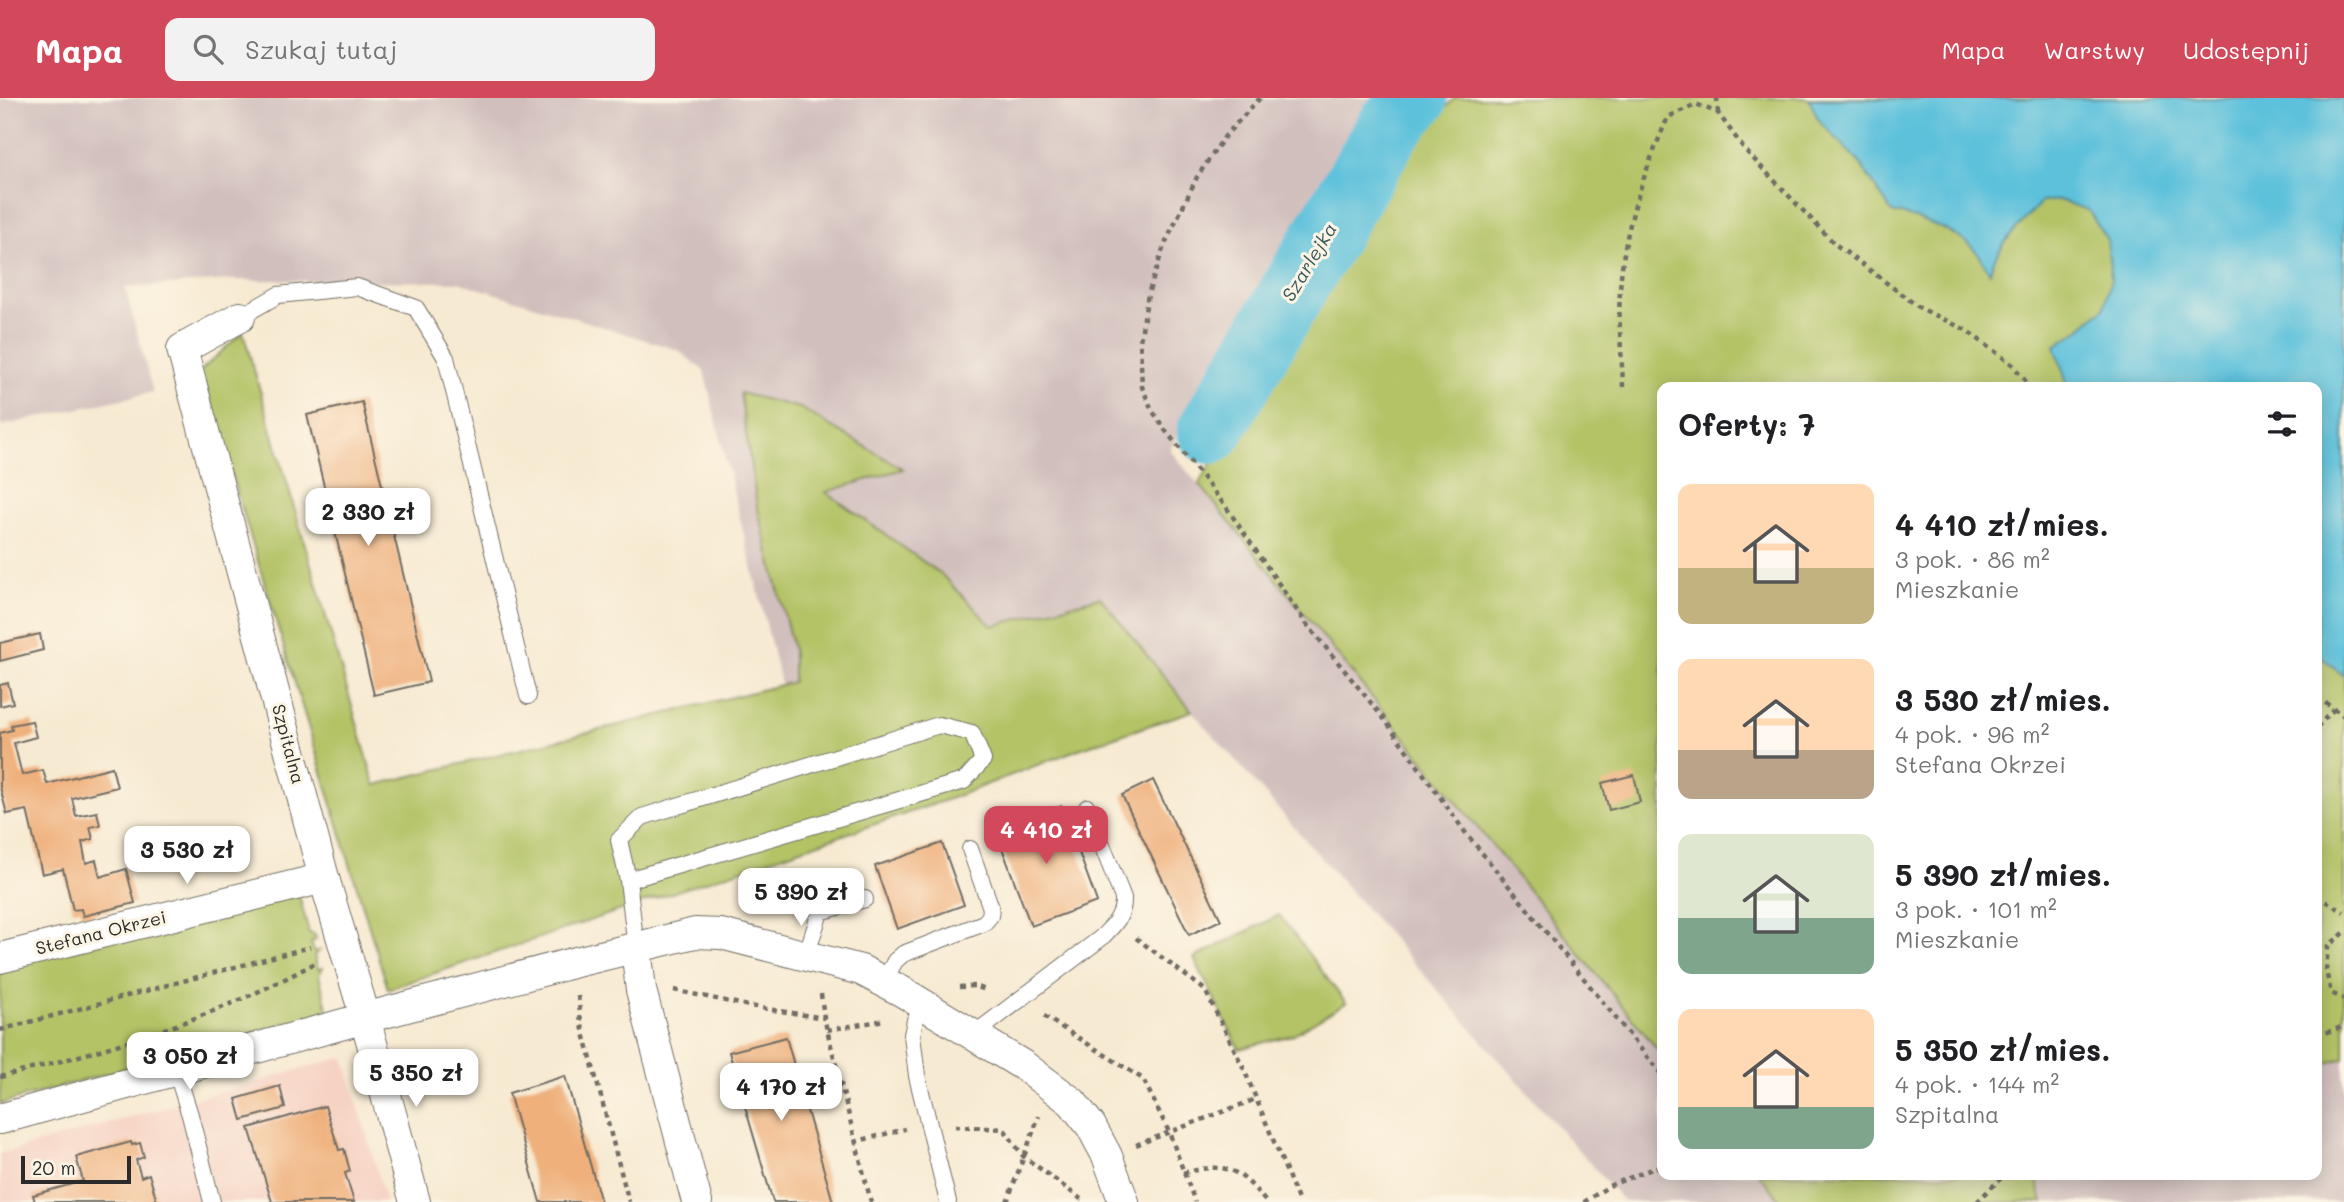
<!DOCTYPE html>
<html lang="pl">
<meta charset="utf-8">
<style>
body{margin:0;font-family:Mali,sans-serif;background:#f2f2f2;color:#202124;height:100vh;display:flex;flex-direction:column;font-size:26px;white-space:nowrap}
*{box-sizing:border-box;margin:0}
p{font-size:23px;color:#757577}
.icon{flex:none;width:38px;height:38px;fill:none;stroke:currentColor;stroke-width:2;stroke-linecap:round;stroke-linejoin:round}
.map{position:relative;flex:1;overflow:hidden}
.side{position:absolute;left:1657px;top:284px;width:665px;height:798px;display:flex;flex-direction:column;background:#fff;border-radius:14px;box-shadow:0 4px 18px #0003}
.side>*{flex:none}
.scale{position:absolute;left:21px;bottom:18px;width:110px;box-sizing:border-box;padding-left:7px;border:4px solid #2b2b2b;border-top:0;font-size:19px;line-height:24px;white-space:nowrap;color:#2b2b2b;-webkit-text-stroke:5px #fcf5e5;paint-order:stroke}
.price{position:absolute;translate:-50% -60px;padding:0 16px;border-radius:14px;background:#fff;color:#222;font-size:23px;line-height:46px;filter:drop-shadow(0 2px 4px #0008)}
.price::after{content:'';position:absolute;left:50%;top:42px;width:21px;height:16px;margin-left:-10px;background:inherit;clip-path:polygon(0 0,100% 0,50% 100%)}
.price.selected{background:#d1495b;color:#fff}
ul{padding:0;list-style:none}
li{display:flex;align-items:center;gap:21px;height:175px;padding:0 21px}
li span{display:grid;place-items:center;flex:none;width:196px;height:140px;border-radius:14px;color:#555}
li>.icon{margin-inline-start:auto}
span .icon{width:84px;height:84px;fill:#fffc;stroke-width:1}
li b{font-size:30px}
h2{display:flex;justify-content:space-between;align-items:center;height:84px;padding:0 21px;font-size:30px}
header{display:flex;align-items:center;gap:42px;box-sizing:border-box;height:98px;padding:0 35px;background:#d1495b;color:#fff}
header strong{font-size:33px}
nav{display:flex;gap:38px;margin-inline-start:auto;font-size:24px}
.search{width:490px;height:63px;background:#f2f2f2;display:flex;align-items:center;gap:18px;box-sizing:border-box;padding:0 24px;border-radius:14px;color:#757577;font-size:26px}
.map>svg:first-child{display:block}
.built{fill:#f6d2c3}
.industrial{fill:#d1bfbd}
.green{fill:#b3c366;stroke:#6f7748;stroke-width:2}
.water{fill:#5dc1db;stroke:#447683;stroke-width:2}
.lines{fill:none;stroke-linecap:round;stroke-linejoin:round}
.river{stroke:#5dc1db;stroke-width:66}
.building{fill:#efb07c}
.lane-casing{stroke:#726e65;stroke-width:18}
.street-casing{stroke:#726e65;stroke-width:32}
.path{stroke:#726e65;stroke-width:4.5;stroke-dasharray:5 5;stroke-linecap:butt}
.lane{stroke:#fff;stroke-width:16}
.street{stroke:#fff;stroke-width:30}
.labels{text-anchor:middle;stroke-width:6;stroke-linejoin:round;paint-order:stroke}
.street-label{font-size:18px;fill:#2b2b2b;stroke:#fcf5e5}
.water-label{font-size:19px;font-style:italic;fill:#3a5860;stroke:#fcf5e5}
</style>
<header>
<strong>Mapa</strong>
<div class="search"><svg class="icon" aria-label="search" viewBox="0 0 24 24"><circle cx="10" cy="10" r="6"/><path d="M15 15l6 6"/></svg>Szukaj tutaj</div>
<nav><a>Mapa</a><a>Warstwy</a><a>Udostępnij</a></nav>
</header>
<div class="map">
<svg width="2344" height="1104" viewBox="0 0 2344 1104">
<rect width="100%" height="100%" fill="#fcf5e5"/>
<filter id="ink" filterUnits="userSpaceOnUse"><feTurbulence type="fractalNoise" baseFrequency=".0143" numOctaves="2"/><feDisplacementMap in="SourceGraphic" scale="14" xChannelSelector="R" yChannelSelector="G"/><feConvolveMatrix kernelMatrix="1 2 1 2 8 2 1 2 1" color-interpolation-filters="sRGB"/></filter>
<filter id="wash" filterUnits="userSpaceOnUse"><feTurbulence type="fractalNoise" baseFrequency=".00686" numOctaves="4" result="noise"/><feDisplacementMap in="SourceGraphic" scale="28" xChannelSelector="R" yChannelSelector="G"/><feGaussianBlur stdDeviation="1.57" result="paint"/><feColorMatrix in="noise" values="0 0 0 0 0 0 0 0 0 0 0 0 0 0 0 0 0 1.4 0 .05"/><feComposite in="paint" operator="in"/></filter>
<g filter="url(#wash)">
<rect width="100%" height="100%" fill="#f7ead2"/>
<polygon class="built" points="344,959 386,1104 0,1104 0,1056"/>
<g class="industrial">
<polygon points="0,0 1382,0 1359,22 1200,287 1170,352 1662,957 1662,1076 1759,1076 1782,1104 1624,1104 1192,613 1101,499 781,587 704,273 678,252 458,184 231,182 125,190 153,294 0,328"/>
<polygon points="2344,960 2344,1104 2043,1104 2035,1076 2317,1076 2317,968"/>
</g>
<g class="green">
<polygon points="1455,0 2344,0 2344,960 2317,968 2317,289 1662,289 1662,957 1199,386 1401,54"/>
<polygon points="243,234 375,687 793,584 793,551 757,408 740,295 800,310 903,371 826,394 942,477 992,528 1100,499 1192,613 1079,651 949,701 388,891 200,273"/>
<polygon points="298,793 309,835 315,837 316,842 311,844 314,854 319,853 314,858 318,871 323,870 319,877 328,913 0,1006 0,867"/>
<polygon points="1279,817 1346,905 1292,937 1239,951 1194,860"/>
<polygon points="1759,1076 2035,1076 2043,1104 1782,1104"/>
</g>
<path class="water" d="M2344 0V578L2317 555V289H2068L2055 248 2076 234 2104 210 2111 181 2107 142 2088 112 2059 102 2041 104C2023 125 1995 148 1990 175 1986 169 1983 162 1978 156 1960 133 1919 120 1892 114L1859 64 1819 23 1809 1Z"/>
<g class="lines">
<polyline class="river" points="1210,333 1391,27 1415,0"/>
</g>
<g id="blocks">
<g class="building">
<polygon points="362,304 429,584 374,597 307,317"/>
<polygon points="40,536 43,552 0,563 0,545"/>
<polygon points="8,585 13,605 0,608 0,587"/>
<polygon points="32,623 36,639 14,645 22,677 43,672 47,686 112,669 117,689 72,700 76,718 97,714 100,727 90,729 93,741 82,744 86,765 96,762 100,779 126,771 135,805 83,818 81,811 73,812 63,771 42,776 27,712 7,716 0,689 0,635 12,632 11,627"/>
<polygon points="1634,677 1640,704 1609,712 1602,685"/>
<polygon points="1153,682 1221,822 1189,837 1122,697"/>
<polygon points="1062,708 1097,804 1031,828 995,731"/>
<polygon points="202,737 208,761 172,771 166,745"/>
<polygon points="942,745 964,807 897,831 875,768"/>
<polygon points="786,939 833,1104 773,1104 729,954"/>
<polygon points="565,978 601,1104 540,1104 509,995"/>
<polygon points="280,988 285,1010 242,1022 236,1001"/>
<polygon points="325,1008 339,1052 344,1051 350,1073 345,1075 354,1104 272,1104 249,1030"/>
<polygon points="131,1044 132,1047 140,1045 144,1059 136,1062 141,1079 149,1076 157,1104 35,1104 33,1097 83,1083 76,1059"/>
</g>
</g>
</g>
<g filter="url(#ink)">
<use href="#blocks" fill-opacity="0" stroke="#726e65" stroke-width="2"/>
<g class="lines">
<g class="lane-casing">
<g id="lane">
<polyline points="240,219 278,197 357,189 416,210 446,260 528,598"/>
<polyline points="628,782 964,683 983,662 972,635 939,627 642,719 619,742 628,782 636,850"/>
<polyline points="806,858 820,814 865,801"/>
<polyline points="884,883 895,863 903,856 984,825 990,818 991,810 970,751"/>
<polyline points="923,907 915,922 912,937 917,978 948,1104"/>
<path d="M973 937 1101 840C1113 828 1124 818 1123 800L1087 709"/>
<polyline points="176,972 190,1017 212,1104"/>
</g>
</g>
<g class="street-casing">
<g id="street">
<polyline points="240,219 182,251 324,780 361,905 415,1104"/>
<polyline points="636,850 641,892 697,1104"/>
<polyline points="0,860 324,780"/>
<polyline points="0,1021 365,920 576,864 695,835 721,836 861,872 903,894 1024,968 1072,1004 1091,1028 1107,1058 1124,1104"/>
</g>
</g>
<g class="path">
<polyline points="1260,0 1225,38 1197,79 1164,148 1148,196 1140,243 1142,289 1152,312 1165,332 1226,409 1305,524 1385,622 1465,734 1662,977"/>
<polyline points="1717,0 1718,15"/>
<path d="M1623 289C1622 258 1618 225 1620 193 1623 131 1644 75 1668 19L1696 6 1718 15 1745 52 1835 146 1920 210 1966 232 2013 267 2030 289"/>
<polyline points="2317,599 2344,618"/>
<polyline points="2317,629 2334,611"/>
<polyline points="2317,798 2344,814"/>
<polyline points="2344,835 2328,848 2326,873 2331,895 2344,901"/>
<polyline points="1136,840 1205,892 1243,969 1299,1104"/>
<polyline points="959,889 975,888 988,893"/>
<polyline points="674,892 749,908 824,920"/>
<polyline points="821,896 824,920 871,1104"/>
<polyline points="578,898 581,924 629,1104"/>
<polyline points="1044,918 1143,981 1169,1034 1195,1104"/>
<polyline points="0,932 310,849"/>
<polyline points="827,932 885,922"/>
<polyline points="2317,938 2344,928"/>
<path d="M0 979C108 952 218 919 315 865"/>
<polyline points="955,1028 1004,1031 1023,1058 1085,1104"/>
<polyline points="854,1044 905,1031"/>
<polyline points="1136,1047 1256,1001"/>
<path d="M1183 1075C1226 1064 1238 1069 1266 1104"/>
<polyline points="1007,1104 1039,1018"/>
<polyline points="1584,1104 1611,1087 1662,1067"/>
<polyline points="1977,1104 2005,1076"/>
</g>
<use href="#lane" class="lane"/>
<use href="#street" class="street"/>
</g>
</g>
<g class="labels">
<g class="street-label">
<text transform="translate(288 646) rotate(75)" y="6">Szpitalna</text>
<text transform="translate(101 835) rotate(-14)" y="6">Stefana Okrzei</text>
</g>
<g class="water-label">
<text transform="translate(1309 164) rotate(-59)" y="7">Szarlejka</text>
</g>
</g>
</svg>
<div class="scale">20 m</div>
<b class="price" style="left:368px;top:450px">2 330 zł</b>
<b class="price selected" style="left:1046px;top:768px">4 410 zł</b>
<b class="price" style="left:187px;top:788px">3 530 zł</b>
<b class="price" style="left:801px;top:830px">5 390 zł</b>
<b class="price" style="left:190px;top:994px">3 050 zł</b>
<b class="price" style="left:416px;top:1011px">5 350 zł</b>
<b class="price" style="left:781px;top:1025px">4 170 zł</b>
<section class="side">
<h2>Oferty: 7<svg class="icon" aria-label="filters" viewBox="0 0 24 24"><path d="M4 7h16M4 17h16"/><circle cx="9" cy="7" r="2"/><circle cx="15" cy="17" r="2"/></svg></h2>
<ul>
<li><span style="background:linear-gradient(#ffd9b3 60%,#c2b280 0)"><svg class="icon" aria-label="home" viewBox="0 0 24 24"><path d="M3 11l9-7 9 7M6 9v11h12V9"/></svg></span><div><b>4 410 zł/mies.</b><p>3 pok. · 86 m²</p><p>Mieszkanie</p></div></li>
<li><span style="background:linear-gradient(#ffd9b3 65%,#b9a48a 0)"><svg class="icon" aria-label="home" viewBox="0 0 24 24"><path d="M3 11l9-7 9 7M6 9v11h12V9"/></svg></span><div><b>3 530 zł/mies.</b><p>4 pok. · 96 m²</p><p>Stefana Okrzei</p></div></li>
<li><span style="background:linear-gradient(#dfe7d0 60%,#7fa58c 0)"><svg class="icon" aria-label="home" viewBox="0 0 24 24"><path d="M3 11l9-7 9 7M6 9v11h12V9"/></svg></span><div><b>5 390 zł/mies.</b><p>3 pok. · 101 m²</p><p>Mieszkanie</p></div></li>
<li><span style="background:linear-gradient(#ffd9b3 70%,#7fa58c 0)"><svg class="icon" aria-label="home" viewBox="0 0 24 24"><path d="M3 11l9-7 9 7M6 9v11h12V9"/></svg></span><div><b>5 350 zł/mies.</b><p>4 pok. · 144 m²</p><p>Szpitalna</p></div></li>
</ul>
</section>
</div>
